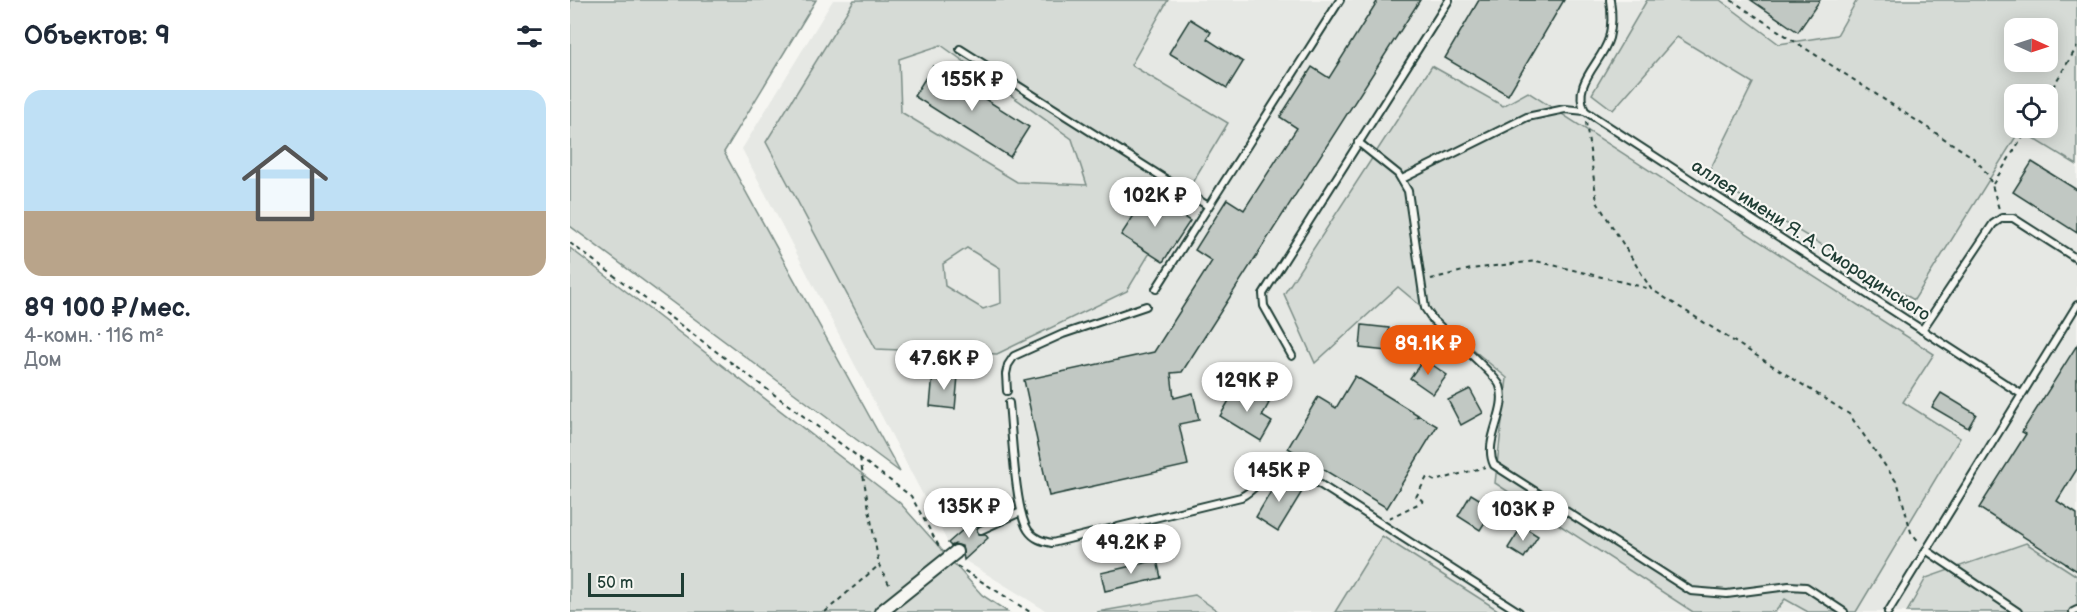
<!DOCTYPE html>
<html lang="ru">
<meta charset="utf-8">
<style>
body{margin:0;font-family:"Balsamiq Sans",sans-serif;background:#f2f2f3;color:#1f2937;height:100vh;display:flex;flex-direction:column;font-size:22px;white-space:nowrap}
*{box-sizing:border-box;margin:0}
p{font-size:20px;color:#747a83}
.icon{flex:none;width:33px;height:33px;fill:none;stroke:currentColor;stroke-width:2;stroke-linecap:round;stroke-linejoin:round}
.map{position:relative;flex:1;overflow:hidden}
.drawer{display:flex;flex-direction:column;background:#fff;width:570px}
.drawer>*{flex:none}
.needle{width:39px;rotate:93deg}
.buttons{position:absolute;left:1434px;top:18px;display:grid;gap:12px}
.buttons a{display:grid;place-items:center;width:54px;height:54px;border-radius:12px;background:#fff;box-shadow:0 3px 15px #0003;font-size:30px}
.scale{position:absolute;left:18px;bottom:15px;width:96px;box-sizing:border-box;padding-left:6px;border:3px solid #1f3d34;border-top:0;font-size:16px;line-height:21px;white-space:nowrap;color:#1f3d34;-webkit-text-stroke:4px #f6f6f2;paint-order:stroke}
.price{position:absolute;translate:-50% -51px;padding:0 14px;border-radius:21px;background:#fff;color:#222;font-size:20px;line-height:39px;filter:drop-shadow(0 2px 3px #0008)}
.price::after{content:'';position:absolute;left:50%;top:36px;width:18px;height:14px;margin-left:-9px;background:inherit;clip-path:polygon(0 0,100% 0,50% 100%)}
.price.selected{background:#ea580c;color:#fff}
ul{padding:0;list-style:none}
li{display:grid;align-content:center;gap:12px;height:318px;padding:0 24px}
li span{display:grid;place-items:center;height:186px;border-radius:18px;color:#555}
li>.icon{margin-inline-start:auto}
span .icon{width:108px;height:108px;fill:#fffc;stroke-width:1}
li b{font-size:26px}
h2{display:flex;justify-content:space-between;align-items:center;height:72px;padding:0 24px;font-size:26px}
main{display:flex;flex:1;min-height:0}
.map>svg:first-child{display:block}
.built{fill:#e6e8e4;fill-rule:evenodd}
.green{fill:#d6dbd6;stroke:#7a8c85;stroke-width:1.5;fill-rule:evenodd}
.building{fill:#c1c8c3;stroke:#1f3d34;stroke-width:1.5}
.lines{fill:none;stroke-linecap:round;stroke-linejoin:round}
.service-casing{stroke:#1f3d34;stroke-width:10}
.minor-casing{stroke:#1f3d34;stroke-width:16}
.path{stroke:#1f3d34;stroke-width:2;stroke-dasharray:4.5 4.5;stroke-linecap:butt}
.service{stroke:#f6f6f2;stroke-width:6}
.minor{stroke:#f6f6f2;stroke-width:12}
.labels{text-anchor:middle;stroke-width:4.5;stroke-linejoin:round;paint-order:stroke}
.street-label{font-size:18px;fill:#1f3d34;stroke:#f6f6f2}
</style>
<main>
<section class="drawer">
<h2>Объектов: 9<svg class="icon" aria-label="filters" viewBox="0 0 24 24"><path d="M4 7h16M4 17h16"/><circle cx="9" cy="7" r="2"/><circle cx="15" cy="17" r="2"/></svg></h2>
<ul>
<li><span style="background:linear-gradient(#bfe0f5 65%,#b9a48a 0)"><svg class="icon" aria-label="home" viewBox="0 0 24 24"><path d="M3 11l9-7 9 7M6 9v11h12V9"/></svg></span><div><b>89 100 ₽/мес.</b><p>4-комн. · 116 m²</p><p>Дом</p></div></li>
</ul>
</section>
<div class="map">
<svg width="1507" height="612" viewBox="0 0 1507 612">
<rect width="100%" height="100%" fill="#f6f6f2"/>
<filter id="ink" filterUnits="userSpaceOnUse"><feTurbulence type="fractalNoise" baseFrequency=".0167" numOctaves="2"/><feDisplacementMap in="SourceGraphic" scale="12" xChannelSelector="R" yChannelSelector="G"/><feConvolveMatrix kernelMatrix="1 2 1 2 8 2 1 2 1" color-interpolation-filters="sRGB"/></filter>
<g filter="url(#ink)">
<path class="built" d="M263 0H1507V612H478L394 560 378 543 172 149ZM1444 28H1478V62H1444ZM1444 94H1478V128H1444Z"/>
<g class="green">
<polygon points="0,0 246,0 154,152 330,472 0,226"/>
<path d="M284 0H598L561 65 658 123 557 291 427 354 306 349 196 142ZM371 45 502 139 517 185 447 182 331 112 329 59ZM397 248 430 268 431 303 413 309 375 286 373 264Z"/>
<path d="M1077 0H1150L1209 44 1267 35 1287 0H1507V165L1450 130 1344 300 1137 176 1183 83 1107 37 1043 110 1022 94ZM1444 28H1478V62H1444ZM1444 94H1478V128H1444Z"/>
<polygon points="862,66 933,106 958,92 1364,354 1333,402 1390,438 1286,612 1238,612 1215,599 1205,612 1123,612 925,483 937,378 828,287 745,363 714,294"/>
<polygon points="0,248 330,503 412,595 438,612 0,612"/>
<polygon points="812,536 931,612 765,612"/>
<polygon points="1456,543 1507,576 1507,612 1337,612 1356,578"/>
<polygon points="625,595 649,612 527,612"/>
</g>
<g class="building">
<polygon points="808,0 850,0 612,372 601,373 604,398 623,393 629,420 609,424 618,465 479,496 454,380 584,352 642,261 625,250 657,199 674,210 727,128 710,117 742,67 759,78"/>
<polygon points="909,0 994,0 938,95 875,58"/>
<polygon points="1181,0 1250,0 1228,32"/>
<polygon points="620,19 641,32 637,39 673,62 657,88 599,53"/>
<polygon points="363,66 459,127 440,157 344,96"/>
<polygon points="1462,162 1507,190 1507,233 1443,192"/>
<polygon points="578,194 620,221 593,262 551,235"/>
<polygon points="792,325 819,328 817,351 790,348"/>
<polygon points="1507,345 1507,469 1487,501 1507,514 1507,571 1409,508 1456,434 1452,432"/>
<polygon points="854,359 877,375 863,394 840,378"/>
<polygon points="363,374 388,376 385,409 360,406"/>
<polygon points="785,376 848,415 846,417 850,416 867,426 817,508 718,448 748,397 766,408"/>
<polygon points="668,385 699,403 692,416 702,422 691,441 650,416"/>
<polygon points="900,389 913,413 891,425 878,400"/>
<polygon points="1371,393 1406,414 1398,428 1362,407"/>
<polygon points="710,476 733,490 708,531 686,517"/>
<polygon points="901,494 924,508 910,530 888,516"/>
<polygon points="403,521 408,526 408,534 415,534 418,538 394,560 392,546 385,544 381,546 378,543"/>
<polygon points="952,526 968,536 954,558 938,548"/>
<polygon points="587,560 591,578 535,591 531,573"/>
</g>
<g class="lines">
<g class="service-casing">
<g id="service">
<polyline points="390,49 638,206"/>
<path d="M1015 111C1001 83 1032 63 1039 38 1042 26 1042 12 1040 0"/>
<path d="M788 142 828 174 838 191 855 308 863 320C875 331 927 376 930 386 939 411 912 440 924 465L1121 591 1157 594 1219 586 1236 587 1274 612"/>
<polyline points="832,179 957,117 995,109 1015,111 1451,394"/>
<polyline points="586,289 770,0"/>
<polyline points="1352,330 1423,224 1432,218 1443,218 1507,259"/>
<polyline points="722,356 694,306 693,294 879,0"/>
<polyline points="437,391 436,374 438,365 444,356 493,334 576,306"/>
<path d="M439 403C442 430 445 511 458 530 464 539 472 541 482 543L671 497C693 486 698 460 726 469L949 612"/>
<polyline points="411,530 451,512"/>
<polyline points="1356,550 1448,612"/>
<polyline points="1318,612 1507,305"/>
<polyline points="1503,612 1507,610"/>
</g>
</g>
<g class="minor-casing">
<polyline id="minor" points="311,612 386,552"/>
</g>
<g class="path">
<path d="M1161 0 1401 156C1422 175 1421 183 1429 209"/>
<polyline points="1478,95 1507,47"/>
<polyline points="1016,122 1027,202 1081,289 1279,414 1328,484 1341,532 1350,543"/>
<polyline points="1423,184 1458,128"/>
<polyline points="0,243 341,496 371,550"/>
<polyline points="861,279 901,269 966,261 1081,289"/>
<polyline points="290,458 309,565 321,588"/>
<polyline points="854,501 846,497 857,477 865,481 915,467"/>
<polyline points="819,518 854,501"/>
<polyline points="387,566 460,612"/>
<polyline points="255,612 309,565"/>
</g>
<use href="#service" class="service"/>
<use href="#minor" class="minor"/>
</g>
</g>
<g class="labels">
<g class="street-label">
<text transform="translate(1241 240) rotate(33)" y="6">аллея имени Я. А. Смородинского</text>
</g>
</g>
</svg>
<div class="buttons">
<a><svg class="needle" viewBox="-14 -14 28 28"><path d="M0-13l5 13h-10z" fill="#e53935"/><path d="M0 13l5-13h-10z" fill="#747a83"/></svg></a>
<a><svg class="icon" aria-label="locate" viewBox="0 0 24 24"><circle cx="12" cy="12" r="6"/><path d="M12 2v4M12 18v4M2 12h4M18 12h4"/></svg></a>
</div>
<div class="scale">50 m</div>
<b class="price" style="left:402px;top:112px">155K ₽</b>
<b class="price" style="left:585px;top:228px">102K ₽</b>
<b class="price selected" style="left:858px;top:376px">89.1K ₽</b>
<b class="price" style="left:374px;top:391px">47.6K ₽</b>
<b class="price" style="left:677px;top:413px">129K ₽</b>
<b class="price" style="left:709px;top:503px">145K ₽</b>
<b class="price" style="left:399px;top:539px">135K ₽</b>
<b class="price" style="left:953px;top:542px">103K ₽</b>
<b class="price" style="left:561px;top:575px">49.2K ₽</b>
</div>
</main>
